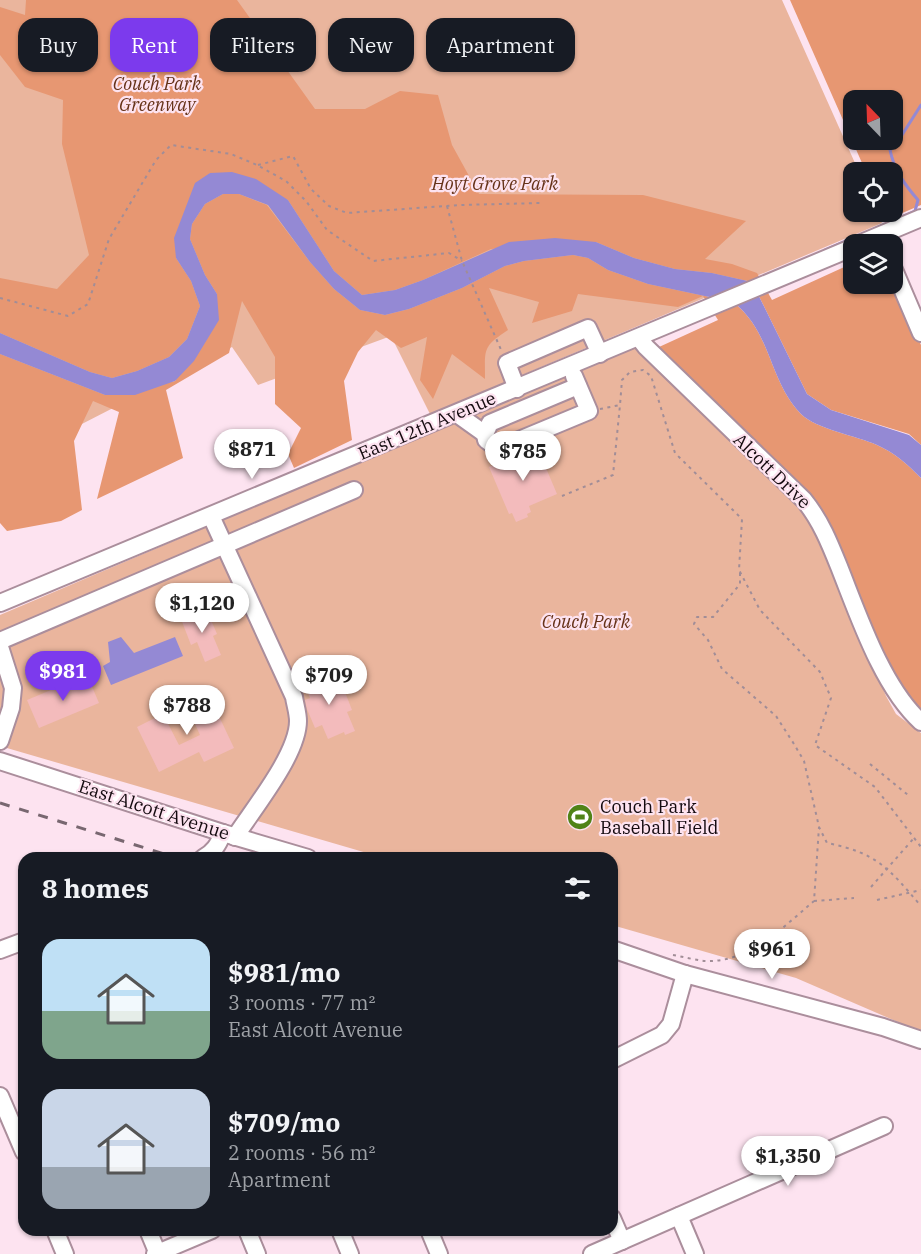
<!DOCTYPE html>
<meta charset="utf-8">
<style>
body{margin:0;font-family:"IBM Plex Serif",serif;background:#242831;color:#f1f3f6;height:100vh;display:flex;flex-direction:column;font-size:22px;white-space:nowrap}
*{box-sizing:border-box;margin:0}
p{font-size:20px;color:#9ea1a6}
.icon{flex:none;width:33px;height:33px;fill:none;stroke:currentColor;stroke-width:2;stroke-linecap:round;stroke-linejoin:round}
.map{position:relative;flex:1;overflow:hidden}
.side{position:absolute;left:18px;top:852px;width:600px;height:384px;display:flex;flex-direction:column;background:#171b24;border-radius:18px;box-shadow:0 2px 4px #0004}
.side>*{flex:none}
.top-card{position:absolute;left:18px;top:18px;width:600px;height:54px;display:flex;gap:12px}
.needle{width:39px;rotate:337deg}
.fabs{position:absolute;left:843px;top:90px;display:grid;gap:12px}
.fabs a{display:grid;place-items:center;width:60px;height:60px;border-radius:12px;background:#171b24;box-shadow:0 2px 4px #0004;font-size:30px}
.price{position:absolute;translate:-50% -51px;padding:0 14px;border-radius:21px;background:#fff;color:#222;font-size:20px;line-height:39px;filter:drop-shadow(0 2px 3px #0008)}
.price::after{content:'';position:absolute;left:50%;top:36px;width:18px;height:14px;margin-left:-9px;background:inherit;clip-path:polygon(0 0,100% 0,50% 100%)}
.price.current{background:#7c3aed;color:#fff}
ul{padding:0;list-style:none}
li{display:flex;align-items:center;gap:18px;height:150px;padding:0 24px}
li span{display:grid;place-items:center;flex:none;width:168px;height:120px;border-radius:18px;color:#555}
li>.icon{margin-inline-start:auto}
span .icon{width:72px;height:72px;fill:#fffc;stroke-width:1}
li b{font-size:26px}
h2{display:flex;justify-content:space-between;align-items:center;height:72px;padding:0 24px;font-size:26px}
.pill{padding:0 21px;border-radius:18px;background:#171b24;box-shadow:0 2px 4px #0004;font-size:21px;line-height:54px}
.pill.current{background:#7c3aed;color:#fff}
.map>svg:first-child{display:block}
.green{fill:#eab59d}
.forest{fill:#e79772;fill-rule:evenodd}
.water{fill:#9489d4}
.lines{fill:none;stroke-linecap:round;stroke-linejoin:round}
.stream{stroke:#9489d4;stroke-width:3}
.building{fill:#f3bbbc}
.minor-casing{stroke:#ab8e9c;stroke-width:20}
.path{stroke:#a18d97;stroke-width:2;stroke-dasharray:3 4.5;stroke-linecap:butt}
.minor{stroke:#fff;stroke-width:16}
.rail{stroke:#786770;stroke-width:3;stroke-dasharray:10 10;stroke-linecap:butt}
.labels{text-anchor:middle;stroke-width:4.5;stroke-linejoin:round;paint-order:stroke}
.park-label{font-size:18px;font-style:italic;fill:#663218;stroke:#fde3f0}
.street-label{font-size:18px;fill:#140a0f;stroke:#fde3f0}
.poi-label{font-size:18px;fill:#140a0f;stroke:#fde3f0;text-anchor:start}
</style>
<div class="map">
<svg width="921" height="1254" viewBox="0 0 921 1254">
<rect width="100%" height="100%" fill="#fde3f0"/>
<g class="green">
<polygon points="0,0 782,0 859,172 854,172 854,212 876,212 882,223 430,414 391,336 258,385 232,347 0,466"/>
<polygon points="636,344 814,519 886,696 896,714 921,733 921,1032 796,978 612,925 612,858 384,858 0,746 0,615"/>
</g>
<g class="forest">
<polygon points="26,0 237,0 315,109 365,109 400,91 438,95 452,145 479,194 643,195 746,221 705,259 732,264 757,273 772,300 853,263 854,284 892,284 893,282 921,345 921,445 909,434 831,410 807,394 752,282 712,273 675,269 634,258 596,242 491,249 423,280 395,290 362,295 334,271 288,200 210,173 176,258 191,281 200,306 187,339 169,357 137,371 112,378 90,372 0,333 0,278 57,289 89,255 62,144 63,100 25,87 0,55 0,7 25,15"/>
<path d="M790 0H921V205L886 220 883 212H892V172H866ZM854 100H892V140H854Z"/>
<path d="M223 194H239L267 205 310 262 334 289 360 310 385 315 409 309 462 288 505 266 524 261 573 255 588 258 608 270 648 284 733 302C772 332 768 380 801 414 816 429 857 436 877 445 895 453 907 464 921 478V718L893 690 804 500 659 347 718 320 703 296 678 307 578 294 572 311 532 323 539 302 489 288 508 330C482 347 485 349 485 379L452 354 433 399 420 380 427 337 401 348 376 330 358 352 344 381 352 440 294 468 288 454 301 428 275 404V357L242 301 229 353 166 390 183 458 97 499 119 412 93 401 74 441 82 510 61 521 7 531 0 523V354L105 395 175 381 217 294 205 275 190 239 192 224 205 204Z"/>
</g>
<g class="water">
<path d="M232 172 256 179 288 200 334 271 362 295 395 290 423 280 509 242 555 238 596 242 634 258 675 269 712 273 752 282 807 394 831 410 909 435 921 445V478C907 464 895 453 877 445 857 436 816 429 801 414 768 380 772 332 733 302L648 284 608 270 588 258 573 255 524 261 505 266 462 288 409 309 385 315 360 310 334 289 310 262 268 205 239 194H223L205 204 192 224 190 239 205 275 217 294 219 320 194 361 175 381 135 395H105L0 354V333L90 372 112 378 137 371 169 357 187 339 200 306 191 281 176 258 174 238 195 183 210 173Z"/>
<polygon points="121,637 134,653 175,637 183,656 111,685 103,666 110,662 108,642"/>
</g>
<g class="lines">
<g class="stream">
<path d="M874 229 915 211 918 200C905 185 894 170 890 150L895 146 921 105"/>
<polyline points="825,250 857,236"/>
</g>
</g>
<g class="building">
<polygon points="537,447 557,494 529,506 531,512 527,514 528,517 516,522 512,513 509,514 489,467 509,458 508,456 512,453 516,453 517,455"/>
<polygon points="206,608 217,634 213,636 221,655 205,662 197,642 191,645 181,619"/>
<polygon points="328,670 336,689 343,687 352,710 347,712 355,731 345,735 344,732 328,739 322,725 315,728 307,709 305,700 310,698 304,684 321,677 320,674"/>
<polygon points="87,675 99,703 39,728 27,700"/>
<polygon points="208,693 234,748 204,762 199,752 159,772 137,727 163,714 179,745 200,735 186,704"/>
</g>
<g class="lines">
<g class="minor-casing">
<g id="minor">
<polyline points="859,244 921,218"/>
<polyline points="892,265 921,333"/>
<path d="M639 338 646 347 804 500C821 521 830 544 840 569 859 617 883 688 921 722"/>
<polyline points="517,389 507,363 588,328 600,354"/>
<polyline points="457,414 485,434"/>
<polyline points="512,443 589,411 574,376"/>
<polyline points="504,447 497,448 486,440 485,434 490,423 578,386"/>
<path d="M211 516 294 697C295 704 298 713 298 721 298 754 254 808 235 837"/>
<polyline points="0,603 854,247"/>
<polyline points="0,641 354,490"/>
<polyline points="0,647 13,688 11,708 0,741"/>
<polyline points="0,761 223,833 308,858"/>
<path d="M203 858C214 852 218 845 223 833"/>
<polyline points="612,949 685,974 883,1027 921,1040"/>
<polyline points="0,950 24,941"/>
<polyline points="612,1060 662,1035 671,1024 685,974"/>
<polyline points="0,1096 24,1152"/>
<polyline points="679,1216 695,1254"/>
<polyline points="612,1218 622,1241"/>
<polyline points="55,1230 65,1254"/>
<polyline points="148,1230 158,1254"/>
<polyline points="247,1230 257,1254"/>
<polyline points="340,1230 350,1254"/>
<polyline points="429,1230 439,1254"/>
<polyline points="155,1254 212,1230"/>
<polyline points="592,1254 884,1126"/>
</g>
</g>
<g class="path">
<polyline points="258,165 293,156 311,189 329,206 347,213 460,205 541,203"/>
<polyline points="447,206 462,261 502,352"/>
<polyline points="0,298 68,316 88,304 109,239 156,160 171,145 231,154 257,165 286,181 306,201 327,230 373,261 449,253 462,261"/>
<polyline points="600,409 620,405 622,380 630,372 643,370 651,376 675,453 742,519 739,570 760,610 820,672 831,698 815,745 875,787 921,847"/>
<polyline points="562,496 613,475 620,405"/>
<path d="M740 573V584L713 617H697L694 624 708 640 722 669 776 716 794 744 804 761 819 827 827 843C878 853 889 869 921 906"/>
<polyline points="870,764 908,795"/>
<polyline points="871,887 914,838"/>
<polyline points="877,900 921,890"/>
<polyline points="814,901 854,898"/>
<path d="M673 955C684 957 695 960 705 961 749 963 783 927 814 901L819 827"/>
</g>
<use href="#minor" class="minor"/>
<polyline class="rail" points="0,803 171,856"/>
</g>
<defs>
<g id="stadium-disc" transform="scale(1.35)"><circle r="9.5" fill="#508317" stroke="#fde3f0"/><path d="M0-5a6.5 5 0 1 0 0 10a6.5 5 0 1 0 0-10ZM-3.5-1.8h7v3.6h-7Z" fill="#fff"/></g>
</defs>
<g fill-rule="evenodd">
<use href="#stadium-disc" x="580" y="817"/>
</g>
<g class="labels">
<g class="park-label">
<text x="157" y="90">Couch Park<tspan x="157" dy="21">Greenway</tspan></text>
<text x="495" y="190">Hoyt Grove Park</text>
<text x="586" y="628">Couch Park</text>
</g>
<g class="street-label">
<text transform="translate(427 426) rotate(-23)" y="6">East 12th Avenue</text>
<text transform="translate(772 471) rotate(44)" y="6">Alcott Drive</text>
<text transform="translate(154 810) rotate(18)" y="6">East Alcott Avenue</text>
</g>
<g class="poi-label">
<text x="600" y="813">Couch Park<tspan x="600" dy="21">Baseball Field</tspan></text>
</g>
</g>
</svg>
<div class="fabs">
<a><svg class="needle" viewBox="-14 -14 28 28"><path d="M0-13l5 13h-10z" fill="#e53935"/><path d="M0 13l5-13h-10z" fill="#9ea1a6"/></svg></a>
<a><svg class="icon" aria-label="locate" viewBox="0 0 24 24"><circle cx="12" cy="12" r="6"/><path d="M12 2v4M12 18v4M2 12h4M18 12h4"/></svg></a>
<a><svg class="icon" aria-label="layers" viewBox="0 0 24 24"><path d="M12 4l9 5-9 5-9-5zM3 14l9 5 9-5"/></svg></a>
</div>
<b class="price" style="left:252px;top:480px">$871</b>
<b class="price" style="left:523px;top:482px">$785</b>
<b class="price" style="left:202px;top:634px">$1,120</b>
<b class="price current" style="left:63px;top:702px">$981</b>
<b class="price" style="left:329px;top:706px">$709</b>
<b class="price" style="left:187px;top:736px">$788</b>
<b class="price" style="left:772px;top:980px">$961</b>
<b class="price" style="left:788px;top:1187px">$1,350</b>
<div class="top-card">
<a class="pill">Buy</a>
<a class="pill current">Rent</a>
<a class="pill">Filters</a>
<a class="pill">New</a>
<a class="pill">Apartment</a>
</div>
<section class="side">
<h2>8 homes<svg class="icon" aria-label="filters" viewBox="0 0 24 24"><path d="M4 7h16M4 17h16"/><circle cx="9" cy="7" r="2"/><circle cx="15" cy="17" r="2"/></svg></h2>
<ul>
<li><span style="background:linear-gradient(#bfe0f5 60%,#7fa58c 0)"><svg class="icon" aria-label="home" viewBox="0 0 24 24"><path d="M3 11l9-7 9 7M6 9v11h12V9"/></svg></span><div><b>$981/mo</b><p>3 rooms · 77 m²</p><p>East Alcott Avenue</p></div></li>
<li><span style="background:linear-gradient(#c9d6e8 65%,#9aa5b1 0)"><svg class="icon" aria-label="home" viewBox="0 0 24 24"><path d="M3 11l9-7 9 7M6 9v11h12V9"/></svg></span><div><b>$709/mo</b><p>2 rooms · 56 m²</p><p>Apartment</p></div></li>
</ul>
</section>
</div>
